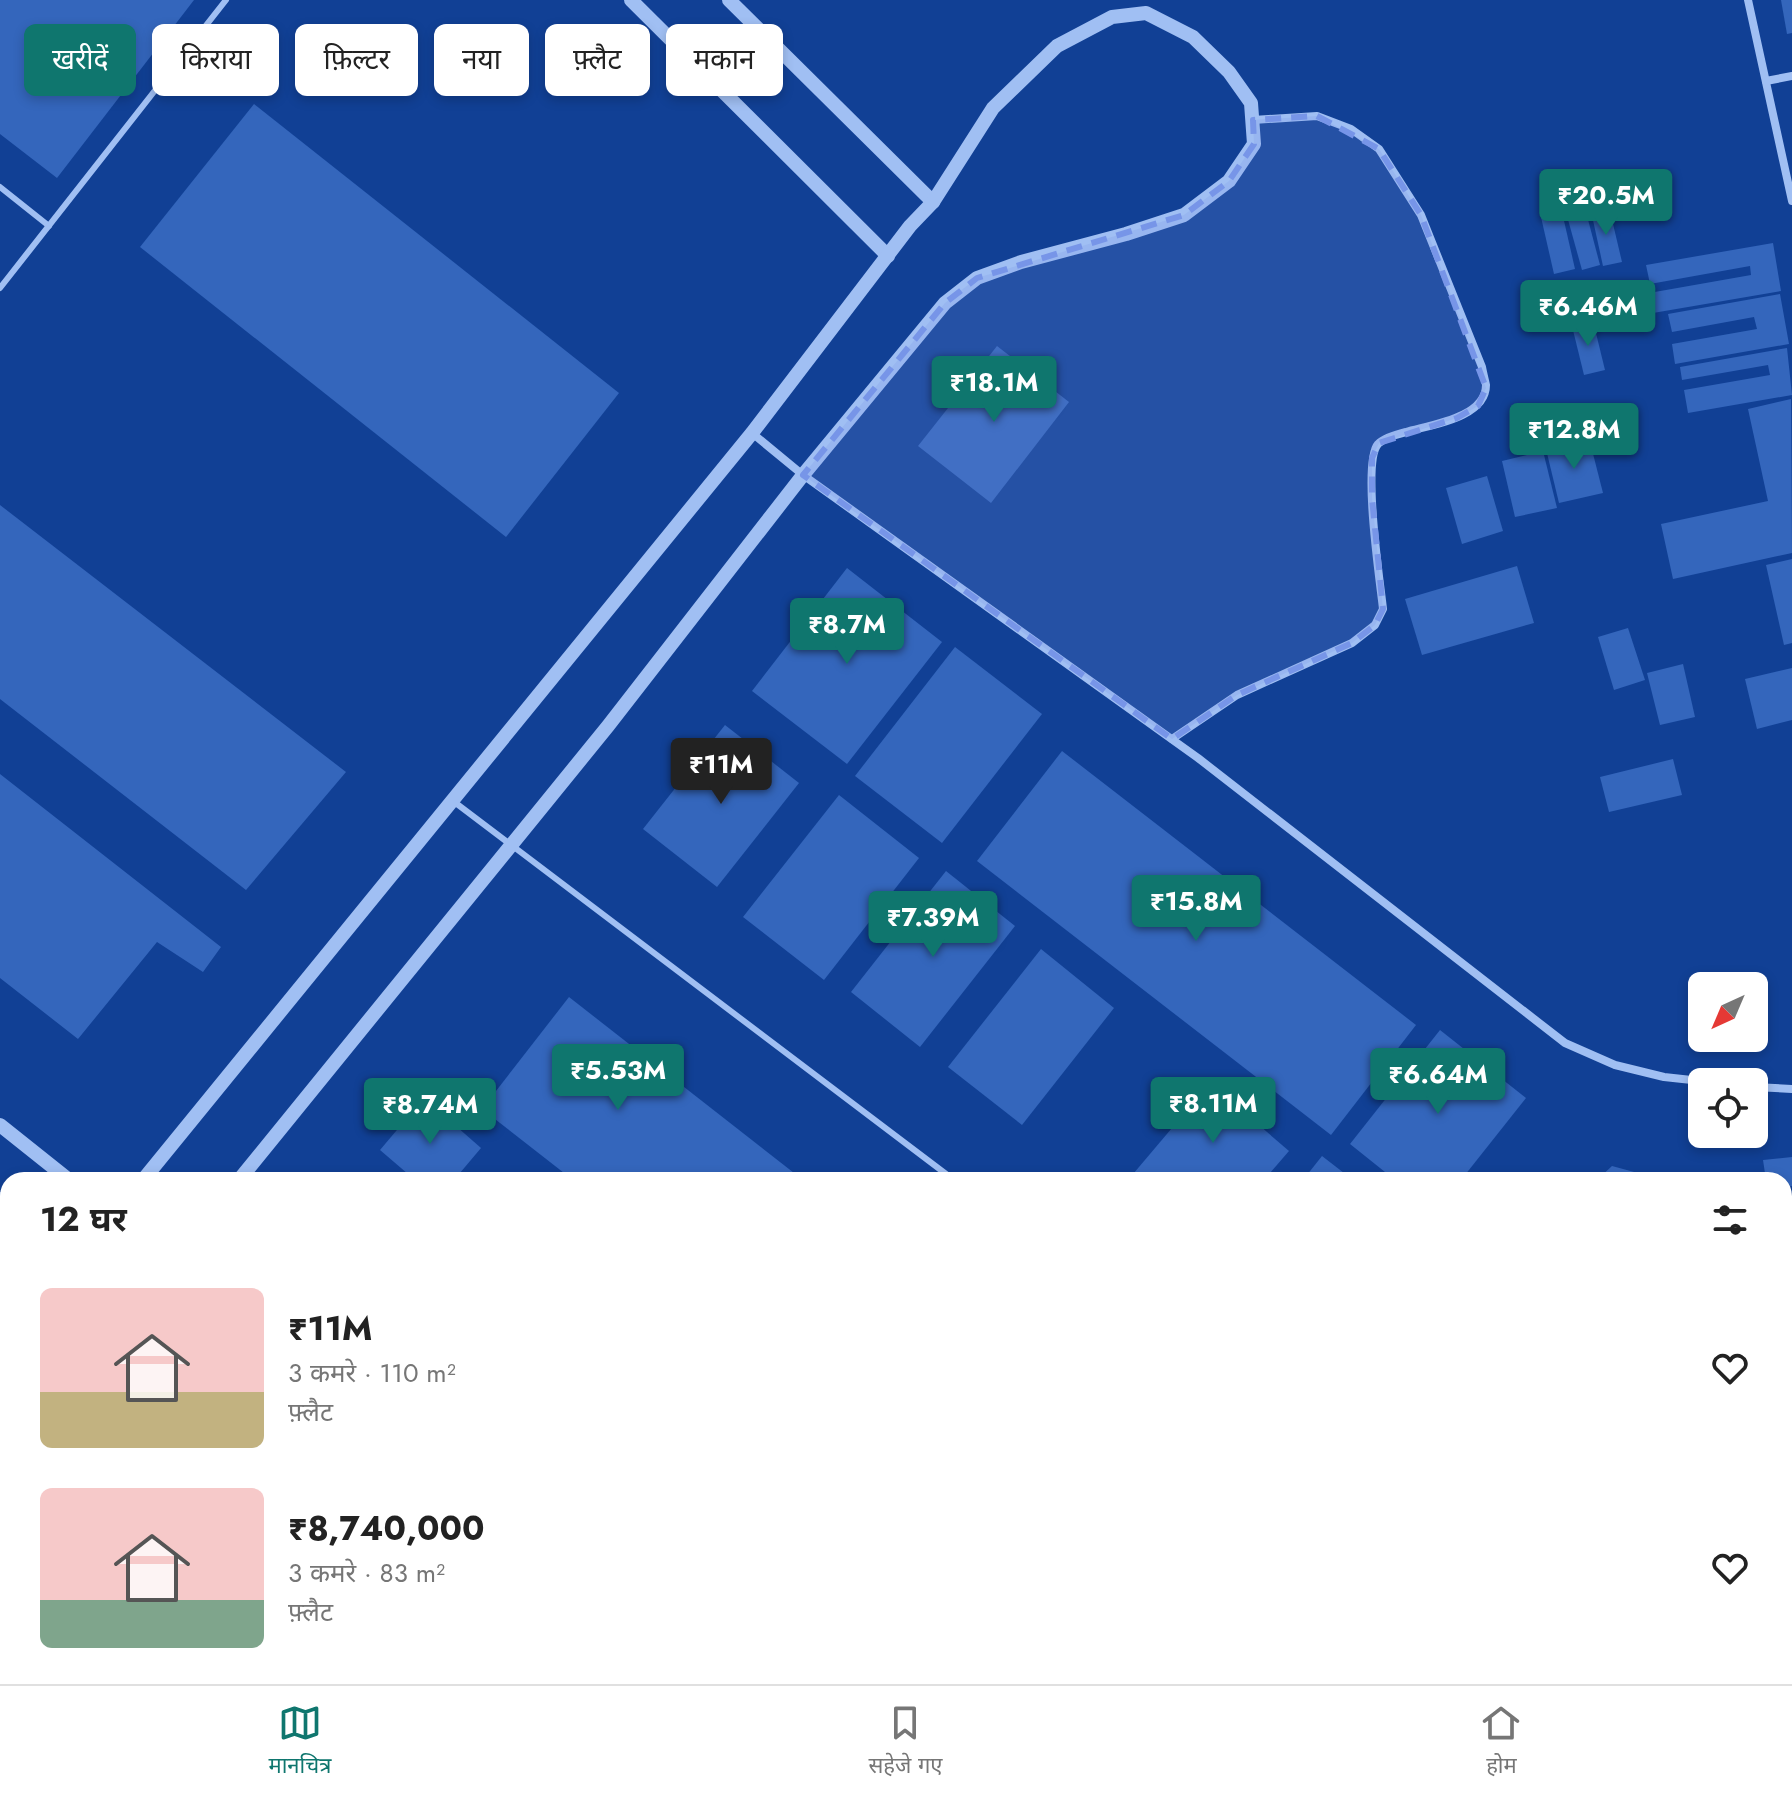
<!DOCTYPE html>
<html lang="hi">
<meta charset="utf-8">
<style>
body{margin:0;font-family:Jost,"Noto Sans Devanagari",sans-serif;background:#f2f2f2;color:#222;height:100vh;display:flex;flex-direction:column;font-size:30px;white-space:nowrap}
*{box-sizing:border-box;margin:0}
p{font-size:26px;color:#767676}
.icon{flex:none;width:44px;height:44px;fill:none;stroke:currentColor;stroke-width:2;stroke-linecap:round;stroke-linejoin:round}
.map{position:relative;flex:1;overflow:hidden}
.side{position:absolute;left:0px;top:1172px;width:1792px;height:512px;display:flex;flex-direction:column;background:#fff;border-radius:24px 24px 0 0;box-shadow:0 4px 12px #0003}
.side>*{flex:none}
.top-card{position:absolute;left:24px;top:24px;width:800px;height:72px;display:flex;gap:16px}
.needle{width:52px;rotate:224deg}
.controls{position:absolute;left:1688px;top:972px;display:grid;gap:16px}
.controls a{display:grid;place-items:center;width:80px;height:80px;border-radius:12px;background:#fff;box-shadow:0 4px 12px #0003;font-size:40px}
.price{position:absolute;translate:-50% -68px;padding:0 18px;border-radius:8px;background:#0f766e;color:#fff;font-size:26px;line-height:52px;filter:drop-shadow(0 2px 4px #0008)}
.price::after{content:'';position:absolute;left:50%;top:48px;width:24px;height:18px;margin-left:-12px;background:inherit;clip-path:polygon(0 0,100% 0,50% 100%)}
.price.current{background:#222;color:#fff}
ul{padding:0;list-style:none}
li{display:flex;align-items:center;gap:24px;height:200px;padding:0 40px}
li span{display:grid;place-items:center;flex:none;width:224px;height:160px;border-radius:12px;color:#555}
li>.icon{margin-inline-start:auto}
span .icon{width:96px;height:96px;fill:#fffc;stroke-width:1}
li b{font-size:34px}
h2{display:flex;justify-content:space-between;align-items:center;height:96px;padding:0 40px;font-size:34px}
.tag{padding:0 28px;border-radius:12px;background:#fff;box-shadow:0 4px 12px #0003;font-size:28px;line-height:72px}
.tag.current{background:#0f766e;color:#fff}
.dock{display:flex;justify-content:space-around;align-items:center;height:112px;border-top:2px solid #e0e0e0;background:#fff;font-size:22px;color:#767676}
.dock a{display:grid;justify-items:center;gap:4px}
.dock .current{color:#0f766e}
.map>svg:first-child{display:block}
.building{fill:#3466bc}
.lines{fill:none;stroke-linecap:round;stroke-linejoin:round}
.service{stroke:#a0bff3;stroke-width:6}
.minor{stroke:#a0bff3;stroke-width:8}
.tertiary{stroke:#a0bff3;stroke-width:14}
.marked{fill:#7795e8;fill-opacity:0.2;stroke:#7795e8;stroke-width:6;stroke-dasharray:16 10;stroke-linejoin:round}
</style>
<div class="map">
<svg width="1792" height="1684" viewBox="0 0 1792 1684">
<rect width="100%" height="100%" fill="#114095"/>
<g class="building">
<polygon points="0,0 194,0 57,178 0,134"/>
<polygon points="1781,0 1792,0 1792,33 1787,34"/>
<polygon points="254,104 619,393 506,537 140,247"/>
<polygon points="1609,207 1622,262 1603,266 1591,211"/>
<polygon points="1562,212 1575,269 1554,274 1541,217"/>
<polygon points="1586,212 1600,265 1582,270 1567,216"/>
<polygon points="1773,243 1781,291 1653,313 1649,293 1751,275 1750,266 1650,284 1646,265"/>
<polygon points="1780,294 1789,344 1675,364 1672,344 1757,329 1754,317 1672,332 1668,314"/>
<polygon points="1593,321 1605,370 1584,375 1572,326"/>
<polygon points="997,346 1069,402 991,503 918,446"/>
<polygon points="1787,348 1792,395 1688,413 1684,390 1770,375 1768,365 1682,380 1680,367"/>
<polygon points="1791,399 1792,553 1673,579 1661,524 1768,501 1748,409"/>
<polygon points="1589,438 1603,493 1559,503 1546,449"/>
<polygon points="1543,451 1557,508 1515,517 1502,461"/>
<polygon points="1487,476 1503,531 1462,544 1446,488"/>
<polygon points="0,505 346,772 246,890 0,699"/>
<polygon points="1792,559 1792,643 1784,645 1766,565"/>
<polygon points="1517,566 1534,623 1422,655 1405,599"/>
<polygon points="847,568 942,642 847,764 752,691"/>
<polygon points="1628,628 1645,680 1614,690 1598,637"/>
<polygon points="955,647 1042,714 942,843 855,776"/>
<polygon points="1683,664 1695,717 1660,725 1647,673"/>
<polygon points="1792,668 1792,720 1757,729 1745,679"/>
<polygon points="725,725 799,783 717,887 643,829"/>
<polygon points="1062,751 1416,1025 1331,1135 977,861"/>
<polygon points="1673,759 1682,795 1609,812 1600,777"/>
<polygon points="0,774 221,947 203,972 157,942 78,1039 0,978"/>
<polygon points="839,795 919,858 824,980 743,917"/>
<polygon points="946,871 1015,926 920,1047 851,992"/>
<polygon points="1041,949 1114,1008 1022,1125 948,1067"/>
<polygon points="569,997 803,1180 573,1180 482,1109"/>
<polygon points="1440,1030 1526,1098 1461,1180 1395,1180 1350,1144"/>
<polygon points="1210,1083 1289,1151 1264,1180 1128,1180"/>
<polygon points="424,1098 481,1148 454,1180 415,1180 380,1150"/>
<polygon points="1322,1156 1353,1180 1303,1180"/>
<polygon points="1792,1157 1792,1186 1784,1187 1784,1180 1766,1180 1763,1160"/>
<polygon points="1612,1166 1660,1179 1660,1180 1597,1180"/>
<polygon points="1784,1214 1792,1216 1792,1280 1784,1291"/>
<polygon points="1792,1535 1792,1647 1784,1657 1784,1545"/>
<polygon points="14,1676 94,1676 106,1684 9,1684"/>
<polygon points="949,1676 1033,1676 1027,1684 959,1684"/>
<polygon points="1107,1676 1167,1676 1177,1684 1101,1684"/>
<polygon points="1251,1676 1343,1676 1352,1684 1249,1684 1246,1681"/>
</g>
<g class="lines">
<g class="service">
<polyline points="0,187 49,226"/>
<polyline points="0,288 226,0"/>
<polyline points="453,801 954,1180"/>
<polyline points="0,1519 8,1525"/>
<polyline points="209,1676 220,1684"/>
<polyline points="1614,1676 1624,1684"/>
</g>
<g class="minor">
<polyline points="1748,0 1792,201"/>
<polyline points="1766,81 1792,76"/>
<polyline points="752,433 803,475 1198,758 1565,1043 1615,1065 1664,1077 1710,1082"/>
<path d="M1172 739 1237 695 1352 643 1375 625 1383 609C1380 581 1362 462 1378 444 1384 438 1398 434 1406 432 1430 425 1486 418 1486 385 1485 380 1483 373 1482 367L1421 215 1379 149 1351 129 1317 116 1253 120"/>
<polyline points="1754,1087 1792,1089"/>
</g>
<g class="tertiary">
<polyline points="631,0 888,256"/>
<polyline points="729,0 933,202"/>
<polyline points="0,1125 69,1180"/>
<polyline points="143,1180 752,433 910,226 933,202 993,108 1057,46 1112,17 1146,13 1193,37 1229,72 1251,103 1254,144 1229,181 1184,215 1126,234 1021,262 977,278 945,303 803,475 608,726 239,1180"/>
<polyline points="0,1199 8,1205"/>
<polyline points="1784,1403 1792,1393"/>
<polyline points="617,1676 628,1684"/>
<polyline points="706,1676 716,1684"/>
<polyline points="1554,1684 1560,1676"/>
</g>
</g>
<path class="marked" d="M1317 116 1379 149 1421 215 1486 388 1478 406 1457 418 1379 443 1372 458V498L1383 609 1375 625 1352 643 1237 695 1172 739 803 475 945 303 977 278 1184 215 1229 181 1254 144 1253 120Z"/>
</svg>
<div class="controls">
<a><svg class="needle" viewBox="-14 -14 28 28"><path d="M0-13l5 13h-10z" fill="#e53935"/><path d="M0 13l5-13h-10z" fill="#767676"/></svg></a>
<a><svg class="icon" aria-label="locate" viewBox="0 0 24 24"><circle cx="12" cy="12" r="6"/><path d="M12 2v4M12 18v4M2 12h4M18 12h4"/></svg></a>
</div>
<b class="price" style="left:1606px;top:237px">₹20.5M</b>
<b class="price" style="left:1588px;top:348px">₹6.46M</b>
<b class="price" style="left:994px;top:424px">₹18.1M</b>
<b class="price" style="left:1574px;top:471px">₹12.8M</b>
<b class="price" style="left:847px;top:666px">₹8.7M</b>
<b class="price current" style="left:721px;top:806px">₹11M</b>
<b class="price" style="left:1196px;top:943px">₹15.8M</b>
<b class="price" style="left:933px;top:959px">₹7.39M</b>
<b class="price" style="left:618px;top:1112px">₹5.53M</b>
<b class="price" style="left:1438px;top:1116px">₹6.64M</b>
<b class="price" style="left:1213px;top:1145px">₹8.11M</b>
<b class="price" style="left:430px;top:1146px">₹8.74M</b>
<div class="top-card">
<a class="tag current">खरीदें</a>
<a class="tag">किराया</a>
<a class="tag">फ़िल्टर</a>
<a class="tag">नया</a>
<a class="tag">फ़्लैट</a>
<a class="tag">मकान</a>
</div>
<section class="side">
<h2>12 घर<svg class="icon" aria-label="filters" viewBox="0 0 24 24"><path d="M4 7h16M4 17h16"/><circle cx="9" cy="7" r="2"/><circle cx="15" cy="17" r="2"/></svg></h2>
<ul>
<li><span style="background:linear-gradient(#f6c9c9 65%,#c2b280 0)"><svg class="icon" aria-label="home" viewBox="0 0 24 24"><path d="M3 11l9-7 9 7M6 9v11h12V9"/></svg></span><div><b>₹11M</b><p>3 कमरे · 110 m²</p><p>फ़्लैट</p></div><svg class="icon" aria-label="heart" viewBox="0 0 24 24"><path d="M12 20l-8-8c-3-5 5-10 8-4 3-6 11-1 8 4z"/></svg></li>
<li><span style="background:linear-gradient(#f6c9c9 70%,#7fa58c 0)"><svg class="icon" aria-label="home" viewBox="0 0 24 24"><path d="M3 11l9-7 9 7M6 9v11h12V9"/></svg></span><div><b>₹8,740,000</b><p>3 कमरे · 83 m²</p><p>फ़्लैट</p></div><svg class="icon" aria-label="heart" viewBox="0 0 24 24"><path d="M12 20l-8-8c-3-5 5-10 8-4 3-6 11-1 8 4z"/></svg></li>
</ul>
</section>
</div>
<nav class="dock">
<a class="current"><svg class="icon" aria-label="map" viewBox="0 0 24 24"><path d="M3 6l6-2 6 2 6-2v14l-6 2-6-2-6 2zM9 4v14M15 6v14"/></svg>मानचित्र</a>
<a><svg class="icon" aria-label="saved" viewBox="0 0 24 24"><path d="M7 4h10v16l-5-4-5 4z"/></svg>सहेजे गए</a>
<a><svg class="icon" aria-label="home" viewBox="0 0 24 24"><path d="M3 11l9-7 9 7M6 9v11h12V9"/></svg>होम</a>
</nav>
